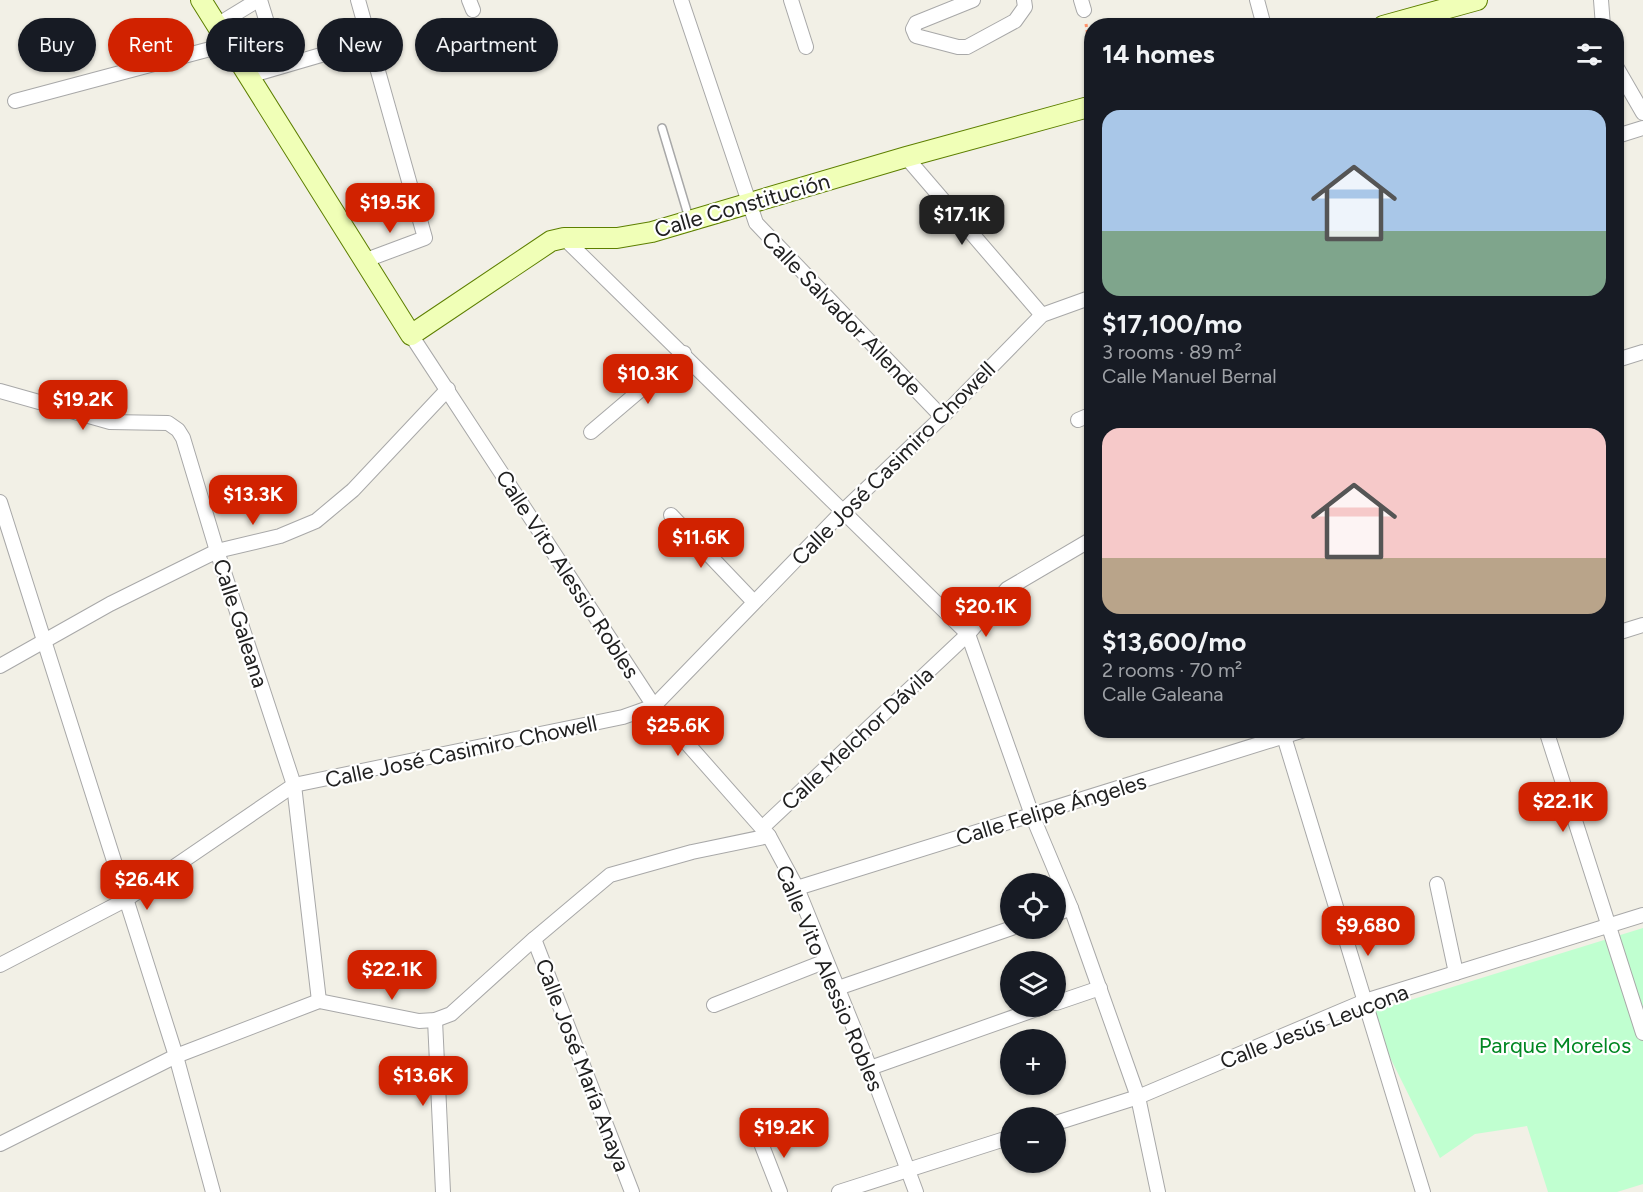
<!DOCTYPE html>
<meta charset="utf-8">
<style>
body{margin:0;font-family:Figtree,sans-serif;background:#20242c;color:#f1f3f6;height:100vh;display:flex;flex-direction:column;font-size:22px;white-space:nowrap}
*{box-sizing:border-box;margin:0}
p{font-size:20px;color:#9ea1a6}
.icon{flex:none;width:33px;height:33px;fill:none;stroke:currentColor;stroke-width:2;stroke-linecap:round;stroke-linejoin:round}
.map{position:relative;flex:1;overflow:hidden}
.sheet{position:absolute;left:1084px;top:18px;width:540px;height:720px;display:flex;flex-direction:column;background:#171b24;border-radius:24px;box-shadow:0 2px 4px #0004}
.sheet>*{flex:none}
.hud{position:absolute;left:18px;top:18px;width:570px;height:54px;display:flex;gap:12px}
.controls{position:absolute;left:1000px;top:873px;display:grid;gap:12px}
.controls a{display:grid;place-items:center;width:66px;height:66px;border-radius:50%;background:#171b24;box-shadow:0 2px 4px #0004;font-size:30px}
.price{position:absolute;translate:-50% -51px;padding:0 14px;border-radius:12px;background:#d12200;color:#fff;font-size:20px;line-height:39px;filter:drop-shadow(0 2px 3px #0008)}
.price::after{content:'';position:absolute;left:50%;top:36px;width:18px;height:14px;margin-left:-9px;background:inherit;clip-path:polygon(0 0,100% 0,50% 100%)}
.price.active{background:#222;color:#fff}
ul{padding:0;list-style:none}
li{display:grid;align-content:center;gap:12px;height:318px;padding:0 18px}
li span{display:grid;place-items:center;height:186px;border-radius:18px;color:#555}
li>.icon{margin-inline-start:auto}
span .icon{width:108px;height:108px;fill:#fffc;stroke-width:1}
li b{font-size:26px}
h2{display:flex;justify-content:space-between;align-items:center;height:72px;padding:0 18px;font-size:26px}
.tag{padding:0 21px;border-radius:27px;background:#171b24;box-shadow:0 2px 4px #0004;font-size:21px;line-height:54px}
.tag.active{background:#d12200;color:#fff}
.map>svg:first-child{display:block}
.park{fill:#c0ffd0}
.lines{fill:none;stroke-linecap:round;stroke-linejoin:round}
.lane-casing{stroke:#a8a8a8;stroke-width:10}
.street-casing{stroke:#a8a8a8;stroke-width:16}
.secondary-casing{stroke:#5d7f00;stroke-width:22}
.path{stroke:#ff926a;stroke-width:3;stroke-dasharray:3 3;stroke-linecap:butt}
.lane{stroke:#fff;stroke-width:7}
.street{stroke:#fff;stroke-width:14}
.secondary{stroke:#f0ffb7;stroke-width:20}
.labels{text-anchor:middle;stroke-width:4.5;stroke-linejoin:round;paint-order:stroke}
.street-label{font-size:22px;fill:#212121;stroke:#fff}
.park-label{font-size:22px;fill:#018722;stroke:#fff}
</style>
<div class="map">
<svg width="1643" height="1192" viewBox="0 0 1643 1192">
<rect width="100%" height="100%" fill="#f2f0e6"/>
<polygon class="park" points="1643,928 1643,1184 1617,1192 1548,1192 1527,1126 1475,1134 1440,1158 1368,1013"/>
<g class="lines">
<g class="lane-casing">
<polyline id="lane" points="662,128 689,218"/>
</g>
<g class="street-casing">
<g id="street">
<polyline points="260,0 273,42"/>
<polyline points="358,0 425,238 366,260"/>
<polyline points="469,0 473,10"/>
<polyline points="681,0 756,223 942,417"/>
<polyline points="791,0 806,47"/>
<polyline points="973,0 916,23 913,29 916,36 958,47 967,47 1015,21 1025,7 1024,0"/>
<polyline points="1081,0 1084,10"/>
<polyline points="1257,0 1264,26"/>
<polyline points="1601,0 1603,26"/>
<polyline points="217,25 258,0"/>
<polyline points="1617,68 1643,113"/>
<polyline points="249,76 369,41"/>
<polyline points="15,101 229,44"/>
<polyline points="1617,136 1643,128"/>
<polyline points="906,157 1042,315"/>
<polyline points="564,238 968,634 1032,815 1071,908 1138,1097 1158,1192"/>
<polyline points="411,335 654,706 769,836 797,888 870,1068 916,1192"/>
<polyline points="1617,360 1643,352"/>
<polyline points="0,391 110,422 168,423 178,430 183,438 217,551 294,785 319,1001"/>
<polyline points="1078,420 1092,414"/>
<polyline points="591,432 684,353"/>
<polyline points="0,502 176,1056 213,1192"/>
<polyline points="671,515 753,601"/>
<polyline points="1617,633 1643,625"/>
<polyline points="0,666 110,604 217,551 280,536 316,521 353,490 448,389"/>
<polyline points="1282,730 1423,1192"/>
<polyline points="1546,730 1643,1033"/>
<polyline points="763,827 968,634 1007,589 1092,539"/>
<polyline points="1437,884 1456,973"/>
<polyline points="797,888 1304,730"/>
<polyline points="1056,914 1071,908"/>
<polyline points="534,939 632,1192"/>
<polyline points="0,965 127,899 294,785 623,717 654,706 843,511 942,417 1042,315 1092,297"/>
<polyline points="838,988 1012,928"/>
<polyline points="1056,1003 1100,988"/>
<polyline points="714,1005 826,961"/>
<polyline points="435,1020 443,1192"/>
<polyline points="870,1068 1045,1006"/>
<polyline points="1056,1123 1138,1097 1365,1001 1643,915"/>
<polyline points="759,1138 780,1192"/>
<polyline points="0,1144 176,1056 319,1001 419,1021 435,1020 451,1014 534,939 610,875 692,852 769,836"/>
<polyline points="839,1192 1011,1137"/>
</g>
</g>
<g class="secondary-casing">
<g id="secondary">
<polyline points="201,0 411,335 551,241 564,238 617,238 652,232 906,157 1092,106"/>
<polyline points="1383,26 1477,0"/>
</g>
</g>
<polyline class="path" points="1086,24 1092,61"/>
<use href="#lane" class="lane"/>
<use href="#street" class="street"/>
<use href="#secondary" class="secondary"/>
</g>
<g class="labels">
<g class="street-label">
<text transform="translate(742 205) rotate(-16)" y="8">Calle Constitución</text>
<text transform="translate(842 313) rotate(46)" y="8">Calle Salvador Allende</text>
<text transform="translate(893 463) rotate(-45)" y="8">Calle José Casimiro Chowell</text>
<text transform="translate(568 574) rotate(57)" y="8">Calle Vito Alessio Robles</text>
<text transform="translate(241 623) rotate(72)" y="8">Calle Galeana</text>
<text transform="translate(857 738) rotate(-43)" y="8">Calle Melchor Dávila</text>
<text transform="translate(461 751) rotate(-12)" y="8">Calle José Casimiro Chowell</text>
<text transform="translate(1051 809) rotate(-17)" y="8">Calle Felipe Ángeles</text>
<text transform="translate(830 978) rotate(67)" y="8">Calle Vito Alessio Robles</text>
<text transform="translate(1314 1026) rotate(-21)" y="8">Calle Jesús Leucona</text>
<text transform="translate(583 1065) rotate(69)" y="8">Calle José María Anaya</text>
</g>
<g class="park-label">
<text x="1555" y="1053">Parque Morelos</text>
</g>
</g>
</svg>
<div class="controls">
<a><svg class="icon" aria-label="locate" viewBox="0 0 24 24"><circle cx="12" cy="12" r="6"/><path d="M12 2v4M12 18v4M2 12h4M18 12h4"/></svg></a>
<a><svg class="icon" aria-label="layers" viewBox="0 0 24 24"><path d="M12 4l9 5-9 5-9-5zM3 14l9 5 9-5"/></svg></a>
<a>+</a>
<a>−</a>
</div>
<b class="price" style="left:390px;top:234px">$19.5K</b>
<b class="price active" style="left:962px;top:246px">$17.1K</b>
<b class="price" style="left:648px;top:405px">$10.3K</b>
<b class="price" style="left:83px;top:431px">$19.2K</b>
<b class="price" style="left:253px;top:526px">$13.3K</b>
<b class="price" style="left:701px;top:569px">$11.6K</b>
<b class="price" style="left:986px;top:638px">$20.1K</b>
<b class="price" style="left:678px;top:757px">$25.6K</b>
<b class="price" style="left:1563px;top:833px">$22.1K</b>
<b class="price" style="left:147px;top:911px">$26.4K</b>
<b class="price" style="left:1368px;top:957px">$9,680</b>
<b class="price" style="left:392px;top:1001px">$22.1K</b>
<b class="price" style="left:423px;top:1107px">$13.6K</b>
<b class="price" style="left:784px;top:1159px">$19.2K</b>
<div class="hud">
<a class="tag">Buy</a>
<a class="tag active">Rent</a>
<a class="tag">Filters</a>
<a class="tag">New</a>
<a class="tag">Apartment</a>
</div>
<section class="sheet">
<h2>14 homes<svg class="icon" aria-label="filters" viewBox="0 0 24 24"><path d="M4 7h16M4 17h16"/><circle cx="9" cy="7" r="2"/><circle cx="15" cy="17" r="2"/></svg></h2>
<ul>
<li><span style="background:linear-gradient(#a9c7e8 65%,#7fa58c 0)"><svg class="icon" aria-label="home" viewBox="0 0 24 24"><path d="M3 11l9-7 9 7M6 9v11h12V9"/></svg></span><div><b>$17,100/mo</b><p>3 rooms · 89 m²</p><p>Calle Manuel Bernal</p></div></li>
<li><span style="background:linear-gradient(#f6c9c9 70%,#b9a48a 0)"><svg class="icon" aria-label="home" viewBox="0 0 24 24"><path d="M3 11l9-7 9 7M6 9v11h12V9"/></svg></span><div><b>$13,600/mo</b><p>2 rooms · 70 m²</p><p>Calle Galeana</p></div></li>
</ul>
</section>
</div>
